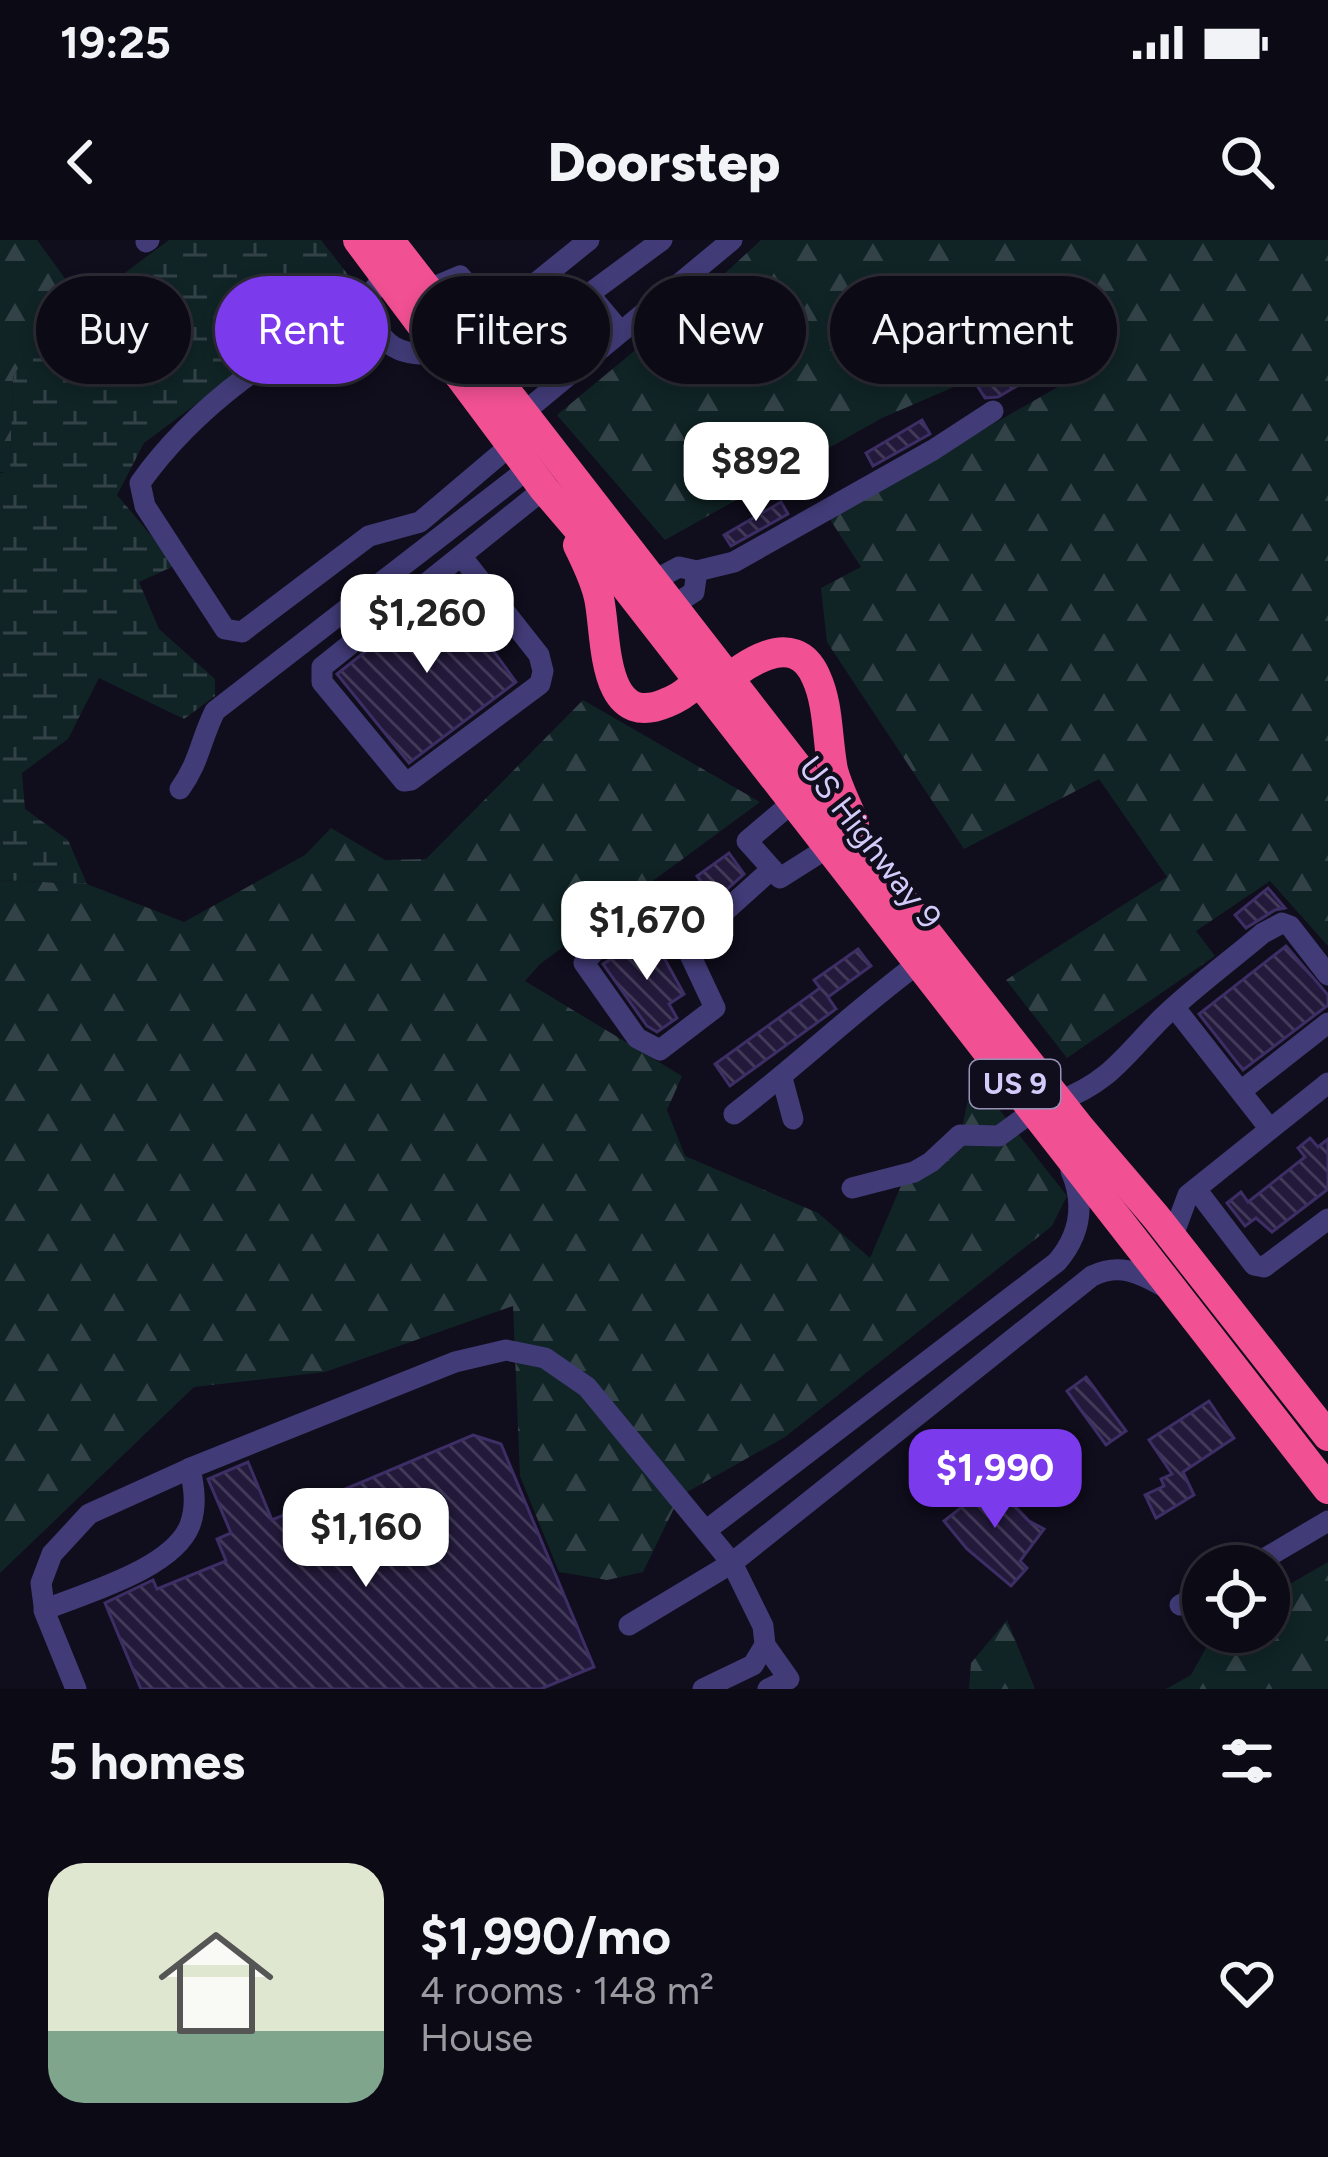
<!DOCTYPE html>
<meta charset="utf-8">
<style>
body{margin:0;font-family:Figtree,sans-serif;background:#15131e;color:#f1f3f6;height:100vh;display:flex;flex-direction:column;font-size:45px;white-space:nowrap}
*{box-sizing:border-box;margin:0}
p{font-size:39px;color:#9a9aa0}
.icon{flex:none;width:66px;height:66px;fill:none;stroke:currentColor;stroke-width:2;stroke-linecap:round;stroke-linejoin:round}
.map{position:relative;height:1449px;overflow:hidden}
.drawer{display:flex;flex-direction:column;background:#0c0a15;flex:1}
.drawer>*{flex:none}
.top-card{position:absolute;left:36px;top:36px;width:1257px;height:108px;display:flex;gap:24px}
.buttons{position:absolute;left:1182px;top:1305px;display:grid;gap:24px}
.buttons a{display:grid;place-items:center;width:108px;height:108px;border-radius:50%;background:#0c0a15;box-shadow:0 6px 18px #0003,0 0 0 3px #2c2b34;font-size:60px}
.price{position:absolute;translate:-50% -102px;padding:0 27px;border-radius:24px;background:#fff;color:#222;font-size:39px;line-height:78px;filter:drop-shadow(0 3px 6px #0008)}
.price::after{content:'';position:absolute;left:50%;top:72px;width:36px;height:27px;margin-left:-18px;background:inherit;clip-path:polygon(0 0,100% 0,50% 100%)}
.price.current{background:#7c3aed;color:#fff}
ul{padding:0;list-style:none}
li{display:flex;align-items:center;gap:36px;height:300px;padding:0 48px}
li+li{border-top:3px solid #2c2b34}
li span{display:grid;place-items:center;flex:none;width:336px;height:240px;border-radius:36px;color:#555}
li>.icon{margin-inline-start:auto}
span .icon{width:144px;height:144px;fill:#fffc;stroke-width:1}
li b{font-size:51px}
h2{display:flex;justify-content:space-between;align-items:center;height:144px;padding:0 48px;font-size:51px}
.chip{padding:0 42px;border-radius:54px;background:#0c0a15;box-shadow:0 6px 18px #0003,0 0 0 3px #2c2b34;font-size:42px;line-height:108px}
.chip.current{background:#7c3aed;color:#fff}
.status{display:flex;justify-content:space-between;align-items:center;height:84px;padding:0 60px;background:#0c0a15;direction:ltr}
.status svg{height:33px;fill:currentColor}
header{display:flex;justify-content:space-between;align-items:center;height:156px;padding:0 48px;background:#0c0a15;font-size:54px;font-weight:800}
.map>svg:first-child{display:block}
.forest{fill:url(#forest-firs)}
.wetland{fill:url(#wetland-marsh)}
.building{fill:url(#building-back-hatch);stroke:#3d2e65;stroke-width:3}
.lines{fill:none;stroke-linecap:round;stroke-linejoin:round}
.minor{stroke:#413b77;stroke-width:21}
.highway{stroke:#f15093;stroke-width:30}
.labels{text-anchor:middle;stroke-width:9;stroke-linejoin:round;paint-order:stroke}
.shield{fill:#100d1c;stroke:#9992b8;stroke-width:3}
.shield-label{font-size:30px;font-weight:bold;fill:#d4cbfb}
.street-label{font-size:33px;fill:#d4cbfb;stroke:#100d1c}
</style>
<div class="status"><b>19:25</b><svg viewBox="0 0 49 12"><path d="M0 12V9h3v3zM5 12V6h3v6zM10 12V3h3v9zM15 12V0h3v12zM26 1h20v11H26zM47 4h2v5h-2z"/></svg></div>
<header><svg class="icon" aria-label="back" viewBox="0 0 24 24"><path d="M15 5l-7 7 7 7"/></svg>Doorstep<svg class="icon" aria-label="search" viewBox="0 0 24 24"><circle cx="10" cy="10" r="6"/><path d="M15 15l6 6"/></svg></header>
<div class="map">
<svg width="1328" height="1449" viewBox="0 0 1328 1449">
<defs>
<pattern id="forest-firs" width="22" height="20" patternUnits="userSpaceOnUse" patternTransform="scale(3)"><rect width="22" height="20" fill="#102425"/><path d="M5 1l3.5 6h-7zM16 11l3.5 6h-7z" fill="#324246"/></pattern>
<pattern id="wetland-marsh" width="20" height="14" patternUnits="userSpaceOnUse" patternTransform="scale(3)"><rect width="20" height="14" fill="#102425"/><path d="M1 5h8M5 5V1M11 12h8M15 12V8" fill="none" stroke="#324246"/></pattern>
<pattern id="building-back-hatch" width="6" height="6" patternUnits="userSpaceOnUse" patternTransform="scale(3)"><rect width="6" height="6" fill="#231a3b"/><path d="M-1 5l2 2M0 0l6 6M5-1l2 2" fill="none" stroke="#423a58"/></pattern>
</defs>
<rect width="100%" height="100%" fill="#100d1c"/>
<g class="forest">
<polygon points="0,0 37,0 69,44 13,137 10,234 0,232"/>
<polygon points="761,0 1328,0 1328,706 1270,641 1196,691 1215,716 1067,818 1006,740 1167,637 1099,539 964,609 827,402 821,348 861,327 829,278 1112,116 1093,81 1044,108 882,178 665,300 557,175 697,59"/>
<polygon points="583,460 760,562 540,724 525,741 682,836 667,870 685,916 818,973 870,1018 907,932 961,893 973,836 1067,956 1052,986 785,1197 680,1256 643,1332 607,1340 559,1332 520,1236 513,1066 325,1132 194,1147 0,1333 0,640 87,644 184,682 305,615 331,588 385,620 426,619"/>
<polygon points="1328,1322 1328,1449 1166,1449 1191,1435 1215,1392 1269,1392 1269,1356"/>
<polygon points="1007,1380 1035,1449 969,1449 971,1423"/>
</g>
<polygon class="wetland" points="169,0 321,0 356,45 144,203 117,255 176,325 139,342 159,389 215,439 215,456 184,479 99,438 68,499 22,533 25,569 68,600 87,644 0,640 0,233 10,233 13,137 69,44 83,64"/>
<g class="building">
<polygon points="1035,114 1044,130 998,157 985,158 978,147"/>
<polygon points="922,180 930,194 873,226 866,213"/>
<polygon points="781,262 788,274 731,306 724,295"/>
<polygon points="444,349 450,357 453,355 516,442 409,523 337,434"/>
<polygon points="729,613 744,634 715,660 697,636"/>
<polygon points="1268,648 1285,668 1275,670 1246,688 1235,675"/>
<polygon points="645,698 657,705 684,754 669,764 677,778 657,792 647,786 603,724"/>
<polygon points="1286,706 1328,755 1328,765 1243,830 1199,774"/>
<polygon points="858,709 871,726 828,757 836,769 730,846 715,824 820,748 814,740"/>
<polygon points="1310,898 1318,907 1328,899 1328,949 1272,992 1256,978 1245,986 1227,963 1241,952 1248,962 1305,917 1298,908"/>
<polygon points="1086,1137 1126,1191 1106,1205 1067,1151"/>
<polygon points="1209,1161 1234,1198 1183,1232 1194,1255 1156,1278 1145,1255 1164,1246 1161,1239 1172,1234 1149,1200"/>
<polygon points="473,1195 501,1204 594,1427 541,1449 141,1449 105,1363 153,1340 157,1349 226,1321 217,1299 231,1293 208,1239 248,1222 272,1280"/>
<polygon points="987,1237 1029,1281 1044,1289 1020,1321 1027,1328 1011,1346 967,1309 944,1281 972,1259 969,1255"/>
</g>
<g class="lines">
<g class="minor">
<polyline points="146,2 149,0"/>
<path d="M385 34 364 64C382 107 397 118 445 113"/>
<polyline points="427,50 460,36 495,76"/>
<polyline points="589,54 620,91"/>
<path d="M364 64C280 108 196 164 140 243L145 266 225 389 242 392 369 296 420 282 511 205"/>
<polyline points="312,91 333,125 383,98"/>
<polyline points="468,104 495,76 589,0"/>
<polyline points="480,119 563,51 573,48 589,54 662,0"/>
<polyline points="522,174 732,0"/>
<polyline points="461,316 539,415 543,431 540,444 411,540 404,541 322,442 322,427 544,249"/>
<polyline points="697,331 734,322 933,210 993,171"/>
<polyline points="653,341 679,327 697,331 694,352 672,366"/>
<path d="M180 549C200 521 200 501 215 471L529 228"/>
<polyline points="793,562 747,601 780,638 829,607"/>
<polyline points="684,702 644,681 595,711 584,723 637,798 660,810 715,768 684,702 714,681 772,629"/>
<polyline points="1175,768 1270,889"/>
<polyline points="782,838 793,879"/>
<polyline points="1241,851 1328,783"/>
<path d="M1059 861C1110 842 1125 815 1161 779 1193 748 1230 721 1263 693L1282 683 1290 686 1328 735"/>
<path d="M734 874C798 825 855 770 920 722"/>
<polyline points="852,948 914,932 931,922 960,895 999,896 1032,872"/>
<polyline points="1196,949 1254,1025 1264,1027 1328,979"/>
<polyline points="1172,998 1188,955 1328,843"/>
<path d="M708 1289 1057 1022C1081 994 1085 964 1071 931"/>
<polyline points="1252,1326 1328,1281"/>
<polyline points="1180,1365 1203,1353"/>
<path d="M44 1370C85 1353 173 1329 190 1285 197 1266 194 1247 190 1228"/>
<path d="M629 1385 732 1323 1092 1036C1119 1023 1138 1032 1163 1046"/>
<polyline points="765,1405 789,1439 768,1449"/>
<polyline points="76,1449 45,1373 41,1343 52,1314 89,1274 193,1227 455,1122 506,1110 545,1118 587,1147 732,1323 763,1386 765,1405 753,1425 703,1449"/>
</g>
<g class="highway">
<polyline points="358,0 544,249 604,319 1328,1249"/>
<polyline points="389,0 827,565 860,600 916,679 1080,888 1156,977 1328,1196"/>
<path d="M578 305C586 322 595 339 599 358 607 394 600 491 666 463 684 456 699 444 704 425"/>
<path d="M715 450C741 426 794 386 816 437 829 465 827 500 833 530 838 549 847 565 854 583"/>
</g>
</g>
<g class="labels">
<rect class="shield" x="970" y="820" width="90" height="48" rx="9"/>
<g class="shield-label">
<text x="1015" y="854">US 9</text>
</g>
<g class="street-label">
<text transform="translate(871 602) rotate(52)" y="12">US Highway 9</text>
</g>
</g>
</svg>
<div class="buttons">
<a><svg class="icon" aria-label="locate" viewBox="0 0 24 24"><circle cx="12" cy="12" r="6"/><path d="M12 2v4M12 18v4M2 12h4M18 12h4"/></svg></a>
</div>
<b class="price" style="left:756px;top:284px">$892</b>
<b class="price" style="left:427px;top:436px">$1,260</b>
<b class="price" style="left:647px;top:743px">$1,670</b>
<b class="price current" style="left:995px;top:1291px">$1,990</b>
<b class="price" style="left:366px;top:1350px">$1,160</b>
<div class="top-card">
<a class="chip">Buy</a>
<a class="chip current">Rent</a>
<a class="chip">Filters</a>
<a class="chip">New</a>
<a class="chip">Apartment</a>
</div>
</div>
<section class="drawer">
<h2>5 homes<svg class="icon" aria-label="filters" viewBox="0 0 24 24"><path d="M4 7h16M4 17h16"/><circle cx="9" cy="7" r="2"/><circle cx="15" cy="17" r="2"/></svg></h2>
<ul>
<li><span style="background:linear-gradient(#dfe7d0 70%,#7fa58c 0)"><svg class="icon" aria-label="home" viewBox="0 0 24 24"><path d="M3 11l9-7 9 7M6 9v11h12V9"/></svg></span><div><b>$1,990/mo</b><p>4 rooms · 148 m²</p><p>House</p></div><svg class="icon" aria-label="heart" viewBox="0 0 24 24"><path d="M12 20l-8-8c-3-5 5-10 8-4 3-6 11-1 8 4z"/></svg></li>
</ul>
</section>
